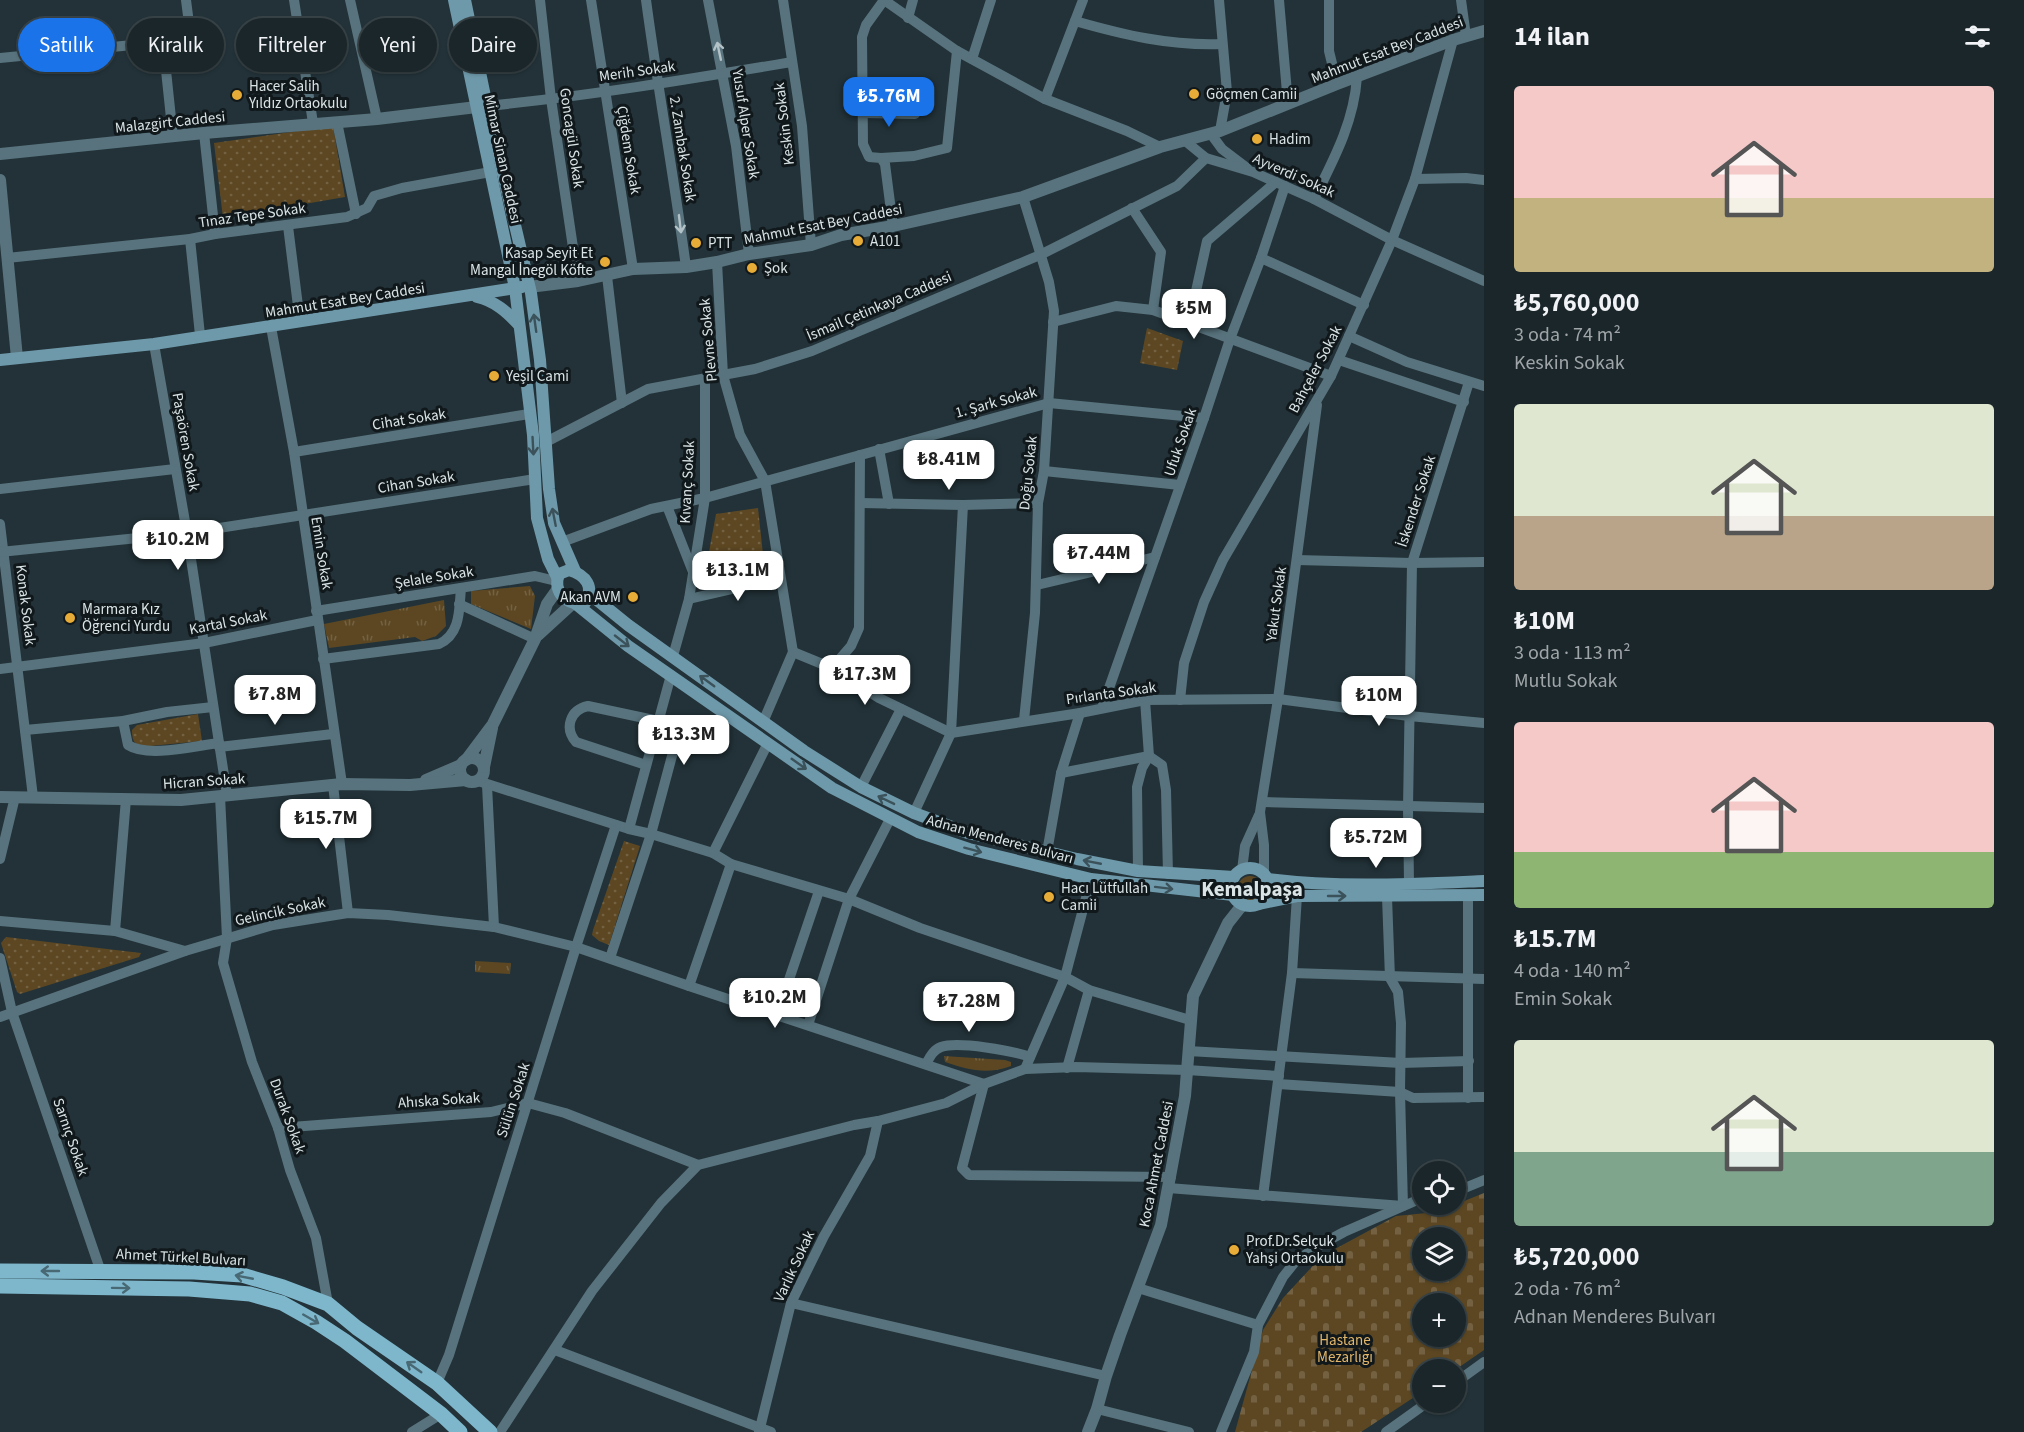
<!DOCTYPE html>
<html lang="tr">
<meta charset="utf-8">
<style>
body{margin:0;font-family:"Source Sans 3",sans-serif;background:#273236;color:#f1f3f6;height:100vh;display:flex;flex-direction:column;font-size:22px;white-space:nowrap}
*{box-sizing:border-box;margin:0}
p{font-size:20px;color:#9fa5a8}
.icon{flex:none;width:33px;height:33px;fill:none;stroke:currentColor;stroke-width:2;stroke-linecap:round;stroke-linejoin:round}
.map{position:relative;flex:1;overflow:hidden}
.drawer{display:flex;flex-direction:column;background:#1a262a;width:540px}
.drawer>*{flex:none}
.guide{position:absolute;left:18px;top:18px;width:570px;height:54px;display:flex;gap:12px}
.tools{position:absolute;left:1412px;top:1161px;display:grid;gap:12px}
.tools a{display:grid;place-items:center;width:54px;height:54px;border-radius:50%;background:#1a262a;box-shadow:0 2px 4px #0004,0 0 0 2px #384347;font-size:30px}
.price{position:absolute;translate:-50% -51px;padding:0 14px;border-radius:12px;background:#fff;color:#222;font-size:20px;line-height:39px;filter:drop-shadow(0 2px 3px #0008)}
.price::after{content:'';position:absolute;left:50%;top:36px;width:18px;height:14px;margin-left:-9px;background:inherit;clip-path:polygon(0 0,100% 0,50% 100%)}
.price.on{background:#1a73e8;color:#fff}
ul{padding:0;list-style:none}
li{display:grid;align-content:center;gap:12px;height:318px;padding:0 30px}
li span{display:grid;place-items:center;height:186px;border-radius:6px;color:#555}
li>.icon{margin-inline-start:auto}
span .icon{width:108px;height:108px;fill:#fffc;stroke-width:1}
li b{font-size:26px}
h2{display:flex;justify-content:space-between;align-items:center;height:72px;padding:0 30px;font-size:26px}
.chip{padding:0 21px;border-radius:27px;background:#1a262a;box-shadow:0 2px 4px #0004,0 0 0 2px #384347;font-size:21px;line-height:54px}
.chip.on{background:#1a73e8;color:#fff}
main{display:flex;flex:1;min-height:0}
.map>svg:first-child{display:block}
.grass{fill:url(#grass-tufts)}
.cemetery{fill:url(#cemetery-stones);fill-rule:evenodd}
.park{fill:url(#park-dots)}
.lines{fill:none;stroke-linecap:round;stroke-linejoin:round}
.minor{stroke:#58737d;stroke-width:10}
.tertiary{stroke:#58737d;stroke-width:12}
.secondary{stroke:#6e99aa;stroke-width:12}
.primary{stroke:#7eb7cc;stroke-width:15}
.oneway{stroke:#b3c2c7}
.oneway2{stroke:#3b525b}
.oneway3{stroke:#486874}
.poi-dot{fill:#e7ac37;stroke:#11181b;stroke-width:2}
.labels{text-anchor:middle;stroke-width:6;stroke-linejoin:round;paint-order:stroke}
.street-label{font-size:15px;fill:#dae4e7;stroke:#11181b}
.poi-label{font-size:15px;fill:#dae4e7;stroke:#11181b;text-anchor:start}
.park-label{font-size:15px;fill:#e3b76a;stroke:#11181b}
.district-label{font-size:21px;font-weight:bold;fill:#dae4e7;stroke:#11181b}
</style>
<main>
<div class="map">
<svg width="1484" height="1432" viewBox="0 0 1484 1432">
<defs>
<pattern id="grass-tufts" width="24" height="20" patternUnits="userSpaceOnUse" patternTransform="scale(1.5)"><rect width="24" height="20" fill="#5c4722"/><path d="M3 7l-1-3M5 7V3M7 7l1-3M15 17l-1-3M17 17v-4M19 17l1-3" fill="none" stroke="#736142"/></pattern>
<pattern id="cemetery-stones" width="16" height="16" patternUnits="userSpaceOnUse" patternTransform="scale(1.5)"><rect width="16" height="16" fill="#5c4722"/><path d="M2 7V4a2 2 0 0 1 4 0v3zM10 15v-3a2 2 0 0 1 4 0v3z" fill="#736142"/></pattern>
<pattern id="park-dots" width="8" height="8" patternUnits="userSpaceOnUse" patternTransform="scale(1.5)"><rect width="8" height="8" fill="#5c4722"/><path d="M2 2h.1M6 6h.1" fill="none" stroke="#736142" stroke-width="1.8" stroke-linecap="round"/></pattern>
</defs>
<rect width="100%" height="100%" fill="#223238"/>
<g class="grass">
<polygon points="530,586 535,596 531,629 471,604 471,591"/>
<polygon points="444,600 446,626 436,636 422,641 415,637 329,648 324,624"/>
<circle cx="1250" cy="888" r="12"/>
<polygon points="475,961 511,963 510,974 475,972"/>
<path d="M944 1056 1005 1060 1011 1062V1066C986 1075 969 1070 945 1062Z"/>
</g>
<path class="cemetery" d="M1484 1193V1350L1455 1370H1422V1392L1361 1432H1235L1263 1330 1283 1298 1322 1256 1396 1216 1437 1212ZM1422 1238H1455V1270H1422ZM1422 1304H1455V1336H1422Z"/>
<g class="park">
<polygon points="333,126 345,197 223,218 214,143"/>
<polygon points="1147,328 1183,341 1177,370 1140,363"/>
<polygon points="758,508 765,573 702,590 716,514"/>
<path d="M198 714 202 741 140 747C133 743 132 738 132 730L137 725Z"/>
<polygon points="624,841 640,846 609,945 599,941 592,935 593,930"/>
<polygon points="6,937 141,953 139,957 20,994 17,992 1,943"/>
</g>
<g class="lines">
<g class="minor">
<polyline points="294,0 313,123"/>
<polyline points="350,0 377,119"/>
<polyline points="540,0 551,99 578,281"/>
<polyline points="591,0 633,269"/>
<path d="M646 0C658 89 674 178 686 267"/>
<polyline points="708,0 736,146 749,254"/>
<polyline points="783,0 802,126 811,245"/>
<polyline points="884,0 957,51 1045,99 1127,131 1160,147"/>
<polyline points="884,0 866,25 862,37 863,144 869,157 881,158 885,164 893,226"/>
<polyline points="1219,0 1227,92 1220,131"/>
<polyline points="1279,0 1288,104"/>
<polyline points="1329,0 1329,51 1337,84"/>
<polyline points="1461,0 1466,36"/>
<polyline points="908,18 913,0"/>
<path d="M1075 21C1124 35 1170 46 1222 44"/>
<polyline points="0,58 163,42"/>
<polyline points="972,59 991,0"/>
<polyline points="1045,99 1083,0"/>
<path d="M487 106C589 96 690 79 792 62"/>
<polyline points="863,113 915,114"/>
<polyline points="337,122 356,214"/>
<polyline points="204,133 215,234"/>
<polyline points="1211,134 1222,149 1247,168"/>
<polyline points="173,137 163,42 191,39 186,0"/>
<polyline points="1184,140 1206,158 1253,172 1314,199 1392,240 1484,281"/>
<polyline points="881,158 914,156 947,148 957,51"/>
<polyline points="1415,179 1466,178 1484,180"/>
<polyline points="1023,197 1049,282 1054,311 1044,471 1038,503 1035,613 1024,720"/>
<path d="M1314 199C1334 159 1354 122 1357 77"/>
<polyline points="1132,208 1161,252 1153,310"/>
<polyline points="288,226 300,322"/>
<polyline points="190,239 200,335"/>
<polyline points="7,258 190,239 215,234 347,217 367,208 374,196 402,188 496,171"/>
<polyline points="1261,258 1364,305"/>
<polyline points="717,262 723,375 740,435 765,481 793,652 763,722"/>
<polyline points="607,276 622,403"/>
<polyline points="1053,322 1116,306 1153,310 1331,376"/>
<polyline points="1189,323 1207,241 1276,182"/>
<polyline points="271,327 294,452 342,784"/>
<polyline points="1349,336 1407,362 1484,386"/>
<polyline points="154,344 187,533 227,795"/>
<polyline points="1339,360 1464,402"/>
<polyline points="546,442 648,389 755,369 812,351 1040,255 1177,186 1206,158"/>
<polyline points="879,449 889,504"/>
<polyline points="294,452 529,414"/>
<polyline points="1044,471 1180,485"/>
<polyline points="0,489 175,469"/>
<polyline points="860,503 963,505 1038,503"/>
<polyline points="667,506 693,572"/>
<polyline points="0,524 33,797"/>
<polyline points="562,542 651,509 705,498 1049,403 1204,418"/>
<polyline points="0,552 187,533 535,479"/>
<polyline points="1297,560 1412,563 1484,562"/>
<polyline points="1037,585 1155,557"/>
<polyline points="689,599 780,578"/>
<polyline points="459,604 535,639"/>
<polyline points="316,611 535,576 556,581"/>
<polyline points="793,652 832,668 879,698 951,733"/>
<polyline points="673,656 689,599 705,498 705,378"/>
<path d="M323 659 439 644C461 634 459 609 461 588"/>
<polyline points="832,668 851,646 859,628 860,455"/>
<polyline points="0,669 204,643 317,620"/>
<polyline points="1180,700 1184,663 1204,602 1223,560 1331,376 1392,240 1415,179 1453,40"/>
<polyline points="1102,708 1204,418 1230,339 1261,258 1285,186"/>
<path d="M123 721 128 745C148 758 194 746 219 743"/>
<polyline points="25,730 123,721 167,712 213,707"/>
<polyline points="951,733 1080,713 1145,700 1278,699 1409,716 1484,723"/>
<polyline points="219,747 333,734"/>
<polyline points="1061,773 1149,756 1162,765 1166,790 1168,874"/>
<polyline points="478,781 629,829 651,834 713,853 731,864 849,899 920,928 1065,977 1089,990 1190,1020"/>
<polyline points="333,785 348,913"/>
<polyline points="487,785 494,927"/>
<polyline points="861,787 901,709"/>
<polyline points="220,796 227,938 223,963 252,1062 278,1128 290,1170 316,1238 328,1304"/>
<polyline points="1262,802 1484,808"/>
<polyline points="914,813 951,733 963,505"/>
<polyline points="629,829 671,675"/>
<polyline points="1047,852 1061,773 1080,713"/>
<polyline points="713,853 768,743"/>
<polyline points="0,859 15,797"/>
<polyline points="1242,870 1245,846 1259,815"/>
<polyline points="1138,871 1137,787 1142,768 1149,756 1145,700"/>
<polyline points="1264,874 1264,845 1260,812 1278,699 1317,405"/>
<polyline points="1409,884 1408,808 1412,563 1469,382"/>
<polyline points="1468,896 1468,1098"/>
<polyline points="0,921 115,931 185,951"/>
<polyline points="115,931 126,799"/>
<polyline points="0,958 12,1012 101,1272"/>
<path d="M610 958 651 834 676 741C676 732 672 725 663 722L588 706C570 710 564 728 576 742L646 765"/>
<polyline points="1292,973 1484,979"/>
<polyline points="689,986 731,864"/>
<polyline points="777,1015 819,891"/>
<polyline points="0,1017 185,951 273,925 348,913 388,915 494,927 576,947 689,986 984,1084 962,1168 969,1175 1171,1177"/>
<polyline points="808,1025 849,899 890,819"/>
<polyline points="1188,1051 1401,1063 1469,1061"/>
<path d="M926 1064C930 1057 933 1050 941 1047 958 1041 1014 1051 1030 1057"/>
<polyline points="1067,1068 1089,990"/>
<polyline points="1025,1069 1065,977 1091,879"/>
<polyline points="1278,1084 1400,1092 1413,1098 1484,1097"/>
<polyline points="278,1128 491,1112 528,1103 565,1113 698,1165"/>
<polyline points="1168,1188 1403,1206 1400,1092 1401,1023 1398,992 1390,978 1387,897"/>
<polyline points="1455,1192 1484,1180"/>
<polyline points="1263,1196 1292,973 1297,896"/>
<polyline points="1138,1288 1258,1325"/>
<polyline points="791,1303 1106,1376"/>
<polyline points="555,1350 771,1432"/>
<polyline points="437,1383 449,1355 576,947 616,825"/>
<polyline points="1455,1383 1484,1362"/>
<polyline points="1097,1409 1189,1432"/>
<polyline points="412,1432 441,1414"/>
<polyline points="500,1432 592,1291 661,1203 698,1165 854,1125 878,1121 946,1103 984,1084 1025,1069 1076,1067 1187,1070 1279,1076"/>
<polyline points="759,1432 791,1303 824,1236 870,1156 878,1121"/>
<polyline points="1221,1432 1254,1352 1258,1325 1283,1277 1295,1262 1316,1247 1344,1232 1422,1198"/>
<polyline points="1386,1432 1428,1402"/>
</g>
<g class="tertiary">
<polyline points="0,154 204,133 377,119 485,106"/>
<polyline points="0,180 17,358"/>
<polyline points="529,287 578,281 633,269 686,267 717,262 749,254 811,245 841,235 893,226 1023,197 1160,147 1220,131 1337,84 1453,40 1484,31"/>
<polyline points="538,635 573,603"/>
<circle cx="472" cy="770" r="12"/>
<polyline points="466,760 493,724 535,639 547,604 557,590"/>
<polyline points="484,767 492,728"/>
<polyline points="426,780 461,765"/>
<polyline points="0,797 181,800 342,784 410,785 466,780"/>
<polyline points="1088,1432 1097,1409 1106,1376 1120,1335 1161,1225 1185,1096 1193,996 1228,923 1243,904"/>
</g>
<g class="secondary">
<polyline points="454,0 515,288 533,435 537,518 548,559 557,577"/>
<polyline points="465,0 487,106 531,293 540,360 549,489 554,523 575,571"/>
<path d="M477 297C495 301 507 312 519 325"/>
<polyline points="0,360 154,344 522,287"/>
<path d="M569 570C586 575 595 587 585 603 567 606 552 592 559 574Z"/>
<polyline points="591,595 628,625 804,751 861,787 914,813 968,833 1077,859 1138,871 1234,877"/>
<polyline points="576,604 628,646 832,788 918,832 969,849 1091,879 1233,895"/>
<circle cx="1250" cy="887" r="19"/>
<path d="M1267 879C1339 888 1412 884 1484 881"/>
<polyline points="1258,904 1297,896 1484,895"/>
</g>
<g class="primary">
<polyline points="0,1271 194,1272 242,1275 283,1287 328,1304 357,1328 437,1383 490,1432"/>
<polyline points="0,1286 189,1289 250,1294 282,1303 316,1322 345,1341 441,1414 460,1432"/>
</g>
</g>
<defs><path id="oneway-shaft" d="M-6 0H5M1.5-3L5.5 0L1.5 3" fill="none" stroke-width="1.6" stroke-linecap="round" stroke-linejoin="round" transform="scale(1.5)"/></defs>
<g class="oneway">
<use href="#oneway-shaft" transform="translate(719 51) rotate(-102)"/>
<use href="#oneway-shaft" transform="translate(680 224) rotate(83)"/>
</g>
<g class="oneway2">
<use href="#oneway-shaft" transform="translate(535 323) rotate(-98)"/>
<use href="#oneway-shaft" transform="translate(533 446) rotate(87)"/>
<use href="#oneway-shaft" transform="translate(554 517) rotate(-101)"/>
<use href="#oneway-shaft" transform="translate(622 641) rotate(38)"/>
<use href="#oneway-shaft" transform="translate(707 681) rotate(-144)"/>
<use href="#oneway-shaft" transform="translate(799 764) rotate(35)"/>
<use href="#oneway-shaft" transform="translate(886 800) rotate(-154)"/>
<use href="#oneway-shaft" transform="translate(973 850) rotate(15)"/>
<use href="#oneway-shaft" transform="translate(1092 862) rotate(-169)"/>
<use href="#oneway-shaft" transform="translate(1164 888) rotate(7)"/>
<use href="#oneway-shaft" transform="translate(1337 896)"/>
</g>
<g class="oneway3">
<use href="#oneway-shaft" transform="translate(50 1271) rotate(-180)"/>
<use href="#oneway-shaft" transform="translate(244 1277) rotate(-169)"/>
<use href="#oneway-shaft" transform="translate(121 1288) rotate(1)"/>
<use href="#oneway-shaft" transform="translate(311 1319) rotate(30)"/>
<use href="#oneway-shaft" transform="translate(414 1367) rotate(-145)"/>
</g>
<g class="poi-dot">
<circle cx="1194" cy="94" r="6"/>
<circle cx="237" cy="95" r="6"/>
<circle cx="1257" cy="139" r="6"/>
<circle cx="858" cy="241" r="6"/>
<circle cx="696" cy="243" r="6"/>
<circle cx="605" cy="262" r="6"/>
<circle cx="752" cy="268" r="6"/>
<circle cx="494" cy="376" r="6"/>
<circle cx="633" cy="597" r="6"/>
<circle cx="70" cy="618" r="6"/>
<circle cx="1049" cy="897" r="6"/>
<circle cx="1234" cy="1250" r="6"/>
</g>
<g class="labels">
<g class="street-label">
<text transform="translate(1387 50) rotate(-21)" y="5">Mahmut Esat Bey Caddesi</text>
<text transform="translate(637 71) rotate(-8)" y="5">Merih Sokak</text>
<text transform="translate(170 122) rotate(-6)" y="5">Malazgirt Caddesi</text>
<text transform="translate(746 124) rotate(81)" y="5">Yusuf Alper Sokak</text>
<text transform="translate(784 124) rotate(-97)" y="5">Keskin Sokak</text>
<text transform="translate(572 138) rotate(82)" y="5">Goncagül Sokak</text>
<text transform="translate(683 149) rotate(81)" y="5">2. Zambak Sokak</text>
<text transform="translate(629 150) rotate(81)" y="5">Çiğdem Sokak</text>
<text transform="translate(503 159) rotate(78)" y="5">Mimar Sinan Caddesi</text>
<text transform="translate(1294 175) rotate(24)" y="5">Ayverdi Sokak</text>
<text transform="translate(252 215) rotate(-8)" y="5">Tınaz Tepe Sokak</text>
<text transform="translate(823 224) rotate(-11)" y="5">Mahmut Esat Bey Caddesi</text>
<text transform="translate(345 300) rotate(-9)" y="5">Mahmut Esat Bey Caddesi</text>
<text transform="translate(879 306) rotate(-23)" y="5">İsmail Çetinkaya Caddesi</text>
<text transform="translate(708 340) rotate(-95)" y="5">Plevne Sokak</text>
<text transform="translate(1315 369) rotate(-62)" y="5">Bahçeler Sokak</text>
<text transform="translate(996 402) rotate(-15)" y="5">1. Şark Sokak</text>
<text transform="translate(409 419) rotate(-9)" y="5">Cihat Sokak</text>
<text transform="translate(186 442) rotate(80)" y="5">Paşaören Sokak</text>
<text transform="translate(1180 442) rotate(-71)" y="5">Ufuk Sokak</text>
<text transform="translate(1028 473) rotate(-84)" y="5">Doğu Sokak</text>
<text transform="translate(416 482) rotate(-9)" y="5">Cihan Sokak</text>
<text transform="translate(687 482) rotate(-87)" y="5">Kıvanç Sokak</text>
<text transform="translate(1416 501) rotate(-72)" y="5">İskender Sokak</text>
<text transform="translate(322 553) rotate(81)" y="5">Emin Sokak</text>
<text transform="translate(434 577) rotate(-9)" y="5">Şelale Sokak</text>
<text transform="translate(1276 604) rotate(-82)" y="5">Yakut Sokak</text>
<text transform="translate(26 605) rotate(83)" y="5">Konak Sokak</text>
<text transform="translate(228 622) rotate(-11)" y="5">Kartal Sokak</text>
<text transform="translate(1111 693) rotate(-8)" y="5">Pırlanta Sokak</text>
<text transform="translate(204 781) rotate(-4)" y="5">Hicran Sokak</text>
<text transform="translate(1000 839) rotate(15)" y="5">Adnan Menderes Bulvarı</text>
<text transform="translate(280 911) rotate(-12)" y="5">Gelincik Sokak</text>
<text transform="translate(439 1100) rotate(-4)" y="5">Ahıska Sokak</text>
<text transform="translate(513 1100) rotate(-72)" y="5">Sülün Sokak</text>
<text transform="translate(288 1116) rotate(70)" y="5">Durak Sokak</text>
<text transform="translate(71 1137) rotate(71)" y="5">Sarnıç Sokak</text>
<text transform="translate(1156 1164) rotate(-79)" y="5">Koca Ahmet Caddesi</text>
<text transform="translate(181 1257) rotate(3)" y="5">Ahmet Türkel Bulvarı</text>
<text transform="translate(794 1266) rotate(-65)" y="5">Varlık Sokak</text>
</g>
<g class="poi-label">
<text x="249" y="91">Hacer Salih<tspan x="249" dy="17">Yıldız Ortaokulu</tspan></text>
<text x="1206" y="99">Göçmen Camii</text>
<text x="1269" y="144">Hadim</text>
<text x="870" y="246">A101</text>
<text x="708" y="248">PTT</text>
<text x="593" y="258" text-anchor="end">Kasap Seyit Et<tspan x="593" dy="17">Mangal İnegöl Köfte</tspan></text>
<text x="764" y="273">Şok</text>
<text x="506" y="381">Yeşil Cami</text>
<text x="621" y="602" text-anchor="end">Akan AVM</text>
<text x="82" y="614">Marmara Kız<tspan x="82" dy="17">Öğrenci Yurdu</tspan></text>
<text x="1061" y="893">Hacı Lütfullah<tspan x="1061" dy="17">Camii</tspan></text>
<text x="1246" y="1246">Prof.Dr.Selçuk<tspan x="1246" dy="17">Yahşi Ortaokulu</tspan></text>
</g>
<g class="park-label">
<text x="1345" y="1345">Hastane<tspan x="1345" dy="17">Mezarlığı</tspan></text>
</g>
<g class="district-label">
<text x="1252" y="896">Kemalpaşa</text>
</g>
</g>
</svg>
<div class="tools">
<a><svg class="icon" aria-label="locate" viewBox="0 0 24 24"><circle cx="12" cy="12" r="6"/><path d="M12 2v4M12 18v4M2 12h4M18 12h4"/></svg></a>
<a><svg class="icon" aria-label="layers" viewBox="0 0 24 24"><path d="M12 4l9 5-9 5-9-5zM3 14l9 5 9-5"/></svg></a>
<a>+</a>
<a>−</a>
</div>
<b class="price on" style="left:889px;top:128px">₺5.76M</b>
<b class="price" style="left:1194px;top:340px">₺5M</b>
<b class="price" style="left:949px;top:491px">₺8.41M</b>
<b class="price" style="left:178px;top:571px">₺10.2M</b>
<b class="price" style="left:1099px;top:585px">₺7.44M</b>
<b class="price" style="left:738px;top:602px">₺13.1M</b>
<b class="price" style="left:865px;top:706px">₺17.3M</b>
<b class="price" style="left:275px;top:726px">₺7.8M</b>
<b class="price" style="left:1379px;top:727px">₺10M</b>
<b class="price" style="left:684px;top:766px">₺13.3M</b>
<b class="price" style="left:326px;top:850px">₺15.7M</b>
<b class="price" style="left:1376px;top:869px">₺5.72M</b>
<b class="price" style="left:775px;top:1029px">₺10.2M</b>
<b class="price" style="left:969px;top:1033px">₺7.28M</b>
<div class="guide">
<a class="chip on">Satılık</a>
<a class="chip">Kiralık</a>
<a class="chip">Filtreler</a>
<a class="chip">Yeni</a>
<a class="chip">Daire</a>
</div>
</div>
<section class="drawer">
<h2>14 ilan<svg class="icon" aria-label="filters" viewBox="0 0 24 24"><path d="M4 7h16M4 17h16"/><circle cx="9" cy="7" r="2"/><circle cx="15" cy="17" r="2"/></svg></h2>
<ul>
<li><span style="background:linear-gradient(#f6c9c9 60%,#c2b280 0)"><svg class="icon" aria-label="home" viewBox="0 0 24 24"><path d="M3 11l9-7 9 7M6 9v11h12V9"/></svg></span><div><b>₺5,760,000</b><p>3 oda · 74 m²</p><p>Keskin Sokak</p></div></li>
<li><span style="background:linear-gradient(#dfe7d0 60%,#b9a48a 0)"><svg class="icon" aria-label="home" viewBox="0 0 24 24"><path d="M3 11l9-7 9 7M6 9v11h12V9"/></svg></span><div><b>₺10M</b><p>3 oda · 113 m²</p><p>Mutlu Sokak</p></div></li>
<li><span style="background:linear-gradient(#f6c9c9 70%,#8fb573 0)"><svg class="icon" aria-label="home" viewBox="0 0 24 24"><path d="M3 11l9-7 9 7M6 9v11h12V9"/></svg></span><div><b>₺15.7M</b><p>4 oda · 140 m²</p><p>Emin Sokak</p></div></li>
<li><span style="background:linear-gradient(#dfe7d0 60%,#7fa58c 0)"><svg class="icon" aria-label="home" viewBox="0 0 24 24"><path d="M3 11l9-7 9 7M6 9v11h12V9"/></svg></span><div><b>₺5,720,000</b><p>2 oda · 76 m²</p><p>Adnan Menderes Bulvarı</p></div></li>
</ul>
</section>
</main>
